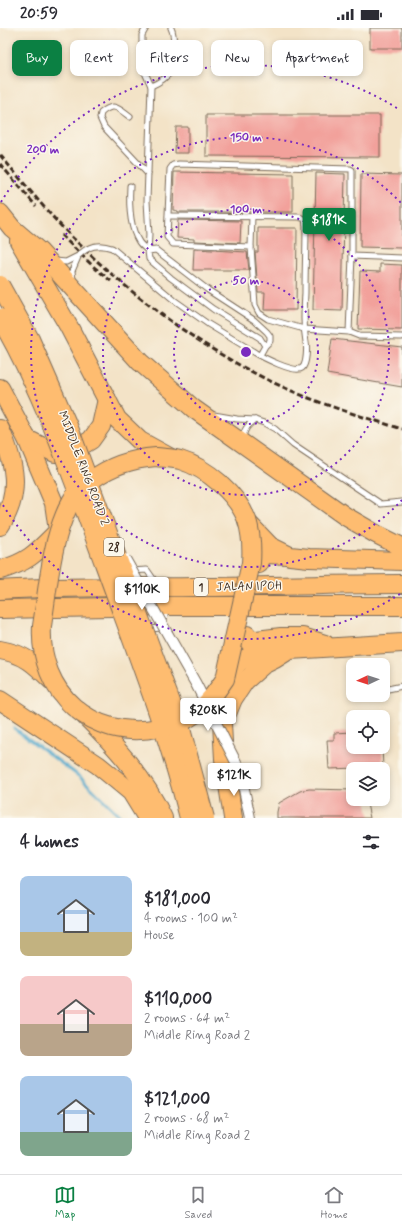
<!DOCTYPE html>
<meta charset="utf-8">
<style>
body{margin:0;font-family:Mynerve,sans-serif;background:#f2f2f3;color:#2b2b33;height:100vh;display:flex;flex-direction:column;font-size:15px;white-space:nowrap}
*{box-sizing:border-box;margin:0}
p{font-size:13px;color:#7c7c81}
.icon{flex:none;width:22px;height:22px;fill:none;stroke:currentColor;stroke-width:2;stroke-linecap:round;stroke-linejoin:round}
.map{position:relative;height:790px;overflow:hidden}
.panel{display:flex;flex-direction:column;background:#fff;flex:1}
.panel>*{flex:none}
.guide{position:absolute;left:12px;top:12px;width:378px;height:36px;display:flex;gap:8px}
.needle{width:26px;rotate:266deg}
.tools{position:absolute;left:346px;top:630px;display:grid;gap:8px}
.tools a{display:grid;place-items:center;width:44px;height:44px;border-radius:8px;background:#fff;box-shadow:0 2px 6px #0003;font-size:20px}
.price{position:absolute;translate:-50% -34px;padding:0 9px;border-radius:4px;background:#fff;color:#222;font-size:13px;line-height:26px;filter:drop-shadow(0 1px 2px #0008)}
.price::after{content:'';position:absolute;left:50%;top:24px;width:12px;height:9px;margin-left:-6px;background:inherit;clip-path:polygon(0 0,100% 0,50% 100%)}
.price.current{background:#0b8043;color:#fff}
ul{padding:0;list-style:none}
li{display:flex;align-items:center;gap:12px;height:100px;padding:0 20px}
li span{display:grid;place-items:center;flex:none;width:112px;height:80px;border-radius:8px;color:#555}
li>.icon{margin-inline-start:auto}
span .icon{width:48px;height:48px;fill:#fffc;stroke-width:1}
li b{font-size:17px}
h2{display:flex;justify-content:space-between;align-items:center;height:48px;padding:0 20px;font-size:17px}
.chip{padding:0 14px;border-radius:8px;background:#fff;box-shadow:0 2px 6px #0003;font-size:14px;line-height:36px}
.chip.current{background:#0b8043;color:#fff}
.status{display:flex;justify-content:space-between;align-items:center;height:28px;padding:0 20px;background:#fff;direction:ltr}
.status svg{height:11px;fill:currentColor}
.dock{display:flex;justify-content:space-around;align-items:center;height:56px;border-top:1px solid #e1e1e2;background:#fff;font-size:11px;color:#7c7c81}
.dock a{display:grid;justify-items:center;gap:2px}
.dock .current{color:#0b8043}
.map>svg:first-child{display:block}
.lines{fill:none;stroke-linecap:round;stroke-linejoin:round}
.stream{stroke:#4ca6ca;stroke-width:3}
.building{fill:#f2a19b}
.lane-casing{stroke:#7b6b59;stroke-width:7}
.street-casing{stroke:#7b6b59;stroke-width:12}
.highway-casing{stroke:#7b6b59;stroke-width:20}
.lane{stroke:#fff;stroke-width:5}
.street{stroke:#fff;stroke-width:10}
.highway{stroke:#febc70;stroke-width:18}
.rail{stroke:#3b2a1e;stroke-width:3;stroke-dasharray:6 3;stroke-linecap:butt}
.lane-bridge-casing{stroke:#7b6b59;stroke-width:7;stroke-linecap:butt}
.street-bridge-casing{stroke:#7b6b59;stroke-width:12;stroke-linecap:butt}
.highway-bridge-casing{stroke:#7b6b59;stroke-width:20;stroke-linecap:butt}
.lane-bridge{stroke:#fff;stroke-width:5}
.street-bridge{stroke:#fff;stroke-width:10}
.highway-bridge{stroke:#febc70;stroke-width:18}
.ring{fill:none;stroke:#7b2cbf;stroke-width:2;stroke-dasharray:2 4}
.labels{text-anchor:middle;stroke-width:3;stroke-linejoin:round;paint-order:stroke}
.shield{fill:#fbf7ec;stroke:#75685c;stroke-width:1}
.shield-label{font-size:11px;font-weight:bold;fill:#3b2a1e}
.street-label{font-size:12px;fill:#3b2a1e;stroke:#fbf7ec}
.centre{fill:#7b2cbf;stroke:#fbf7ec;stroke-width:2}
.ring-label{font-size:12px;text-anchor:middle;font-weight:bold;fill:#7b2cbf;stroke:#fbf7ec;stroke-width:3;stroke-linejoin:round;paint-order:stroke}
</style>
<div class="status"><b>20:59</b><svg viewBox="0 0 49 12"><path d="M0 12V9h3v3zM5 12V6h3v6zM10 12V3h3v9zM15 12V0h3v12zM26 1h20v11H26zM47 4h2v5h-2z"/></svg></div>
<div class="map">
<svg width="402" height="790" viewBox="0 0 402 790">
<rect width="100%" height="100%" fill="#fbf7ec"/>
<filter id="ink" filterUnits="userSpaceOnUse"><feTurbulence type="fractalNoise" baseFrequency=".025" numOctaves="2"/><feDisplacementMap in="SourceGraphic" scale="8" xChannelSelector="R" yChannelSelector="G"/><feConvolveMatrix kernelMatrix="1 2 1 2 8 2 1 2 1" color-interpolation-filters="sRGB"/></filter>
<filter id="wash" filterUnits="userSpaceOnUse"><feTurbulence type="fractalNoise" baseFrequency=".012" numOctaves="4" result="noise"/><feDisplacementMap in="SourceGraphic" scale="16" xChannelSelector="R" yChannelSelector="G"/><feGaussianBlur stdDeviation="0.9" result="paint"/><feColorMatrix in="noise" values="0 0 0 0 0 0 0 0 0 0 0 0 0 0 0 0 0 1.4 0 .05"/><feComposite in="paint" operator="in"/></filter>
<g filter="url(#wash)">
<rect width="100%" height="100%" fill="#f3e3c7"/>
<g class="lines">
<polyline class="stream" points="14,700 80,749 122,790"/>
</g>
<g id="blocks">
<g class="building">
<rect x="370" y="0" width="32" height="20"/>
<polygon points="206,87 380,87 380,129 206,128"/>
<polygon points="176,99 188,99 188,125 175,125"/>
<polygon points="174,144 293,146 293,184 178,184 178,183 173,182"/>
<polygon points="316,145 345,146 342,283 313,282"/>
<polygon points="361,146 402,147 402,220 360,219"/>
<polygon points="178,192 241,193 240,215 194,213 194,211 177,210"/>
<polygon points="258,200 297,200 296,282 264,282 265,264 258,264 255,224 258,224"/>
<polygon points="194,221 247,224 249,242 193,242"/>
<polygon points="380,236 402,237 402,302 358,301 360,243 380,244"/>
<polygon points="332,311 402,319 402,359 327,346"/>
<polygon points="353,704 353,719 382,719 383,739 329,741 327,712 334,712 334,705"/>
<polygon points="309,761 353,762 353,771 366,771 370,790 277,790 277,784 279,775 300,763"/>
</g>
</g>
</g>
<g filter="url(#ink)">
<use href="#blocks" fill-opacity="0" stroke="#7b6b59" stroke-width="1"/>
<g class="lines">
<g class="lane-casing">
<g id="lane">
<path d="M151 58C158 55 166 51 171 43 175 36 175 7 171 0"/>
<path d="M130 89C118 80 114 74 101 85L100 90 104 99 148 146"/>
<polygon points="179,136 350,141 352,142 352,228 349,304 304,301 268,291 259,285 255,277 251,219 173,216 167,209 170,141 173,137"/>
<path d="M130 158C129 175 130 200 139 214 141 217 145 220 148 223L149 207 147 173 151 58 142 38V7L146 0"/>
<path d="M169 188 299 189 305 191 306 198C306 220 305 243 305 265 304 282 303 298 306 314 307 319 307 336 302 340 295 346 262 329 254 324"/>
<polyline points="251,219 252,188"/>
<polyline points="352,228 402,230"/>
<polyline points="55,233 66,234 78,228"/>
<polyline points="73,252 72,243 78,229"/>
<polyline points="349,304 359,308 402,309"/>
<polyline points="260,327 265,318 270,313 270,308 267,304 254,292 208,262 156,222 148,223 149,231 171,250 213,281 260,310 265,318"/>
<polyline points="214,387 237,391 255,392 264,395 275,401 293,417 381,476 402,474"/>
<path d="M243 410C244 401 248 397 255 392"/>
<polyline points="131,543 147,542 156,555"/>
<polyline points="147,601 163,600 166,581"/>
<polyline points="388,661 402,658"/>
</g>
</g>
<g class="street-casing">
<polyline id="street" points="240,742 250,790"/>
</g>
<g class="highway-casing">
<g id="highway">
<polyline points="0,185 12,200 39,223 140,334 194,381 345,488 376,506 402,519"/>
<polyline points="19,213 69,299 117,391 140,413 171,430"/>
<path d="M0 360 27 411 54 475 58 503C37 524 29 534 0 542"/>
<path d="M0 401C15 435 22 465 0 498"/>
<polyline points="27,411 55,425 71,424 91,412 101,398 107,371"/>
<polyline points="247,494 270,518 290,528 309,530 402,533"/>
<polyline points="259,536 262,528 265,526 287,527"/>
<path d="M0 562C64 558 129 560 193 559 263 559 332 556 402 556"/>
<polyline points="0,581 167,578 402,578"/>
<polyline points="247,607 246,610 248,613 281,609 303,609 325,616"/>
<path d="M0 622C25 626 35 636 52 653"/>
<polyline points="0,672 98,737 114,750 131,764 147,790"/>
<path d="M85 688C114 716 146 752 163 790"/>
<polyline points="226,688 233,671 245,653 263,637 275,631 286,624"/>
<polyline points="233,790 224,731 222,696 225,651 239,634 252,627 272,620 290,622 402,615"/>
</g>
</g>
<use href="#lane" class="lane"/>
<use href="#street" class="street"/>
<use href="#highway" class="highway"/>
<g class="rail">
<path d="M0 127C25 156 48 186 76 213 139 275 217 332 299 366 332 380 367 390 402 401"/>
<polyline points="0,136 36,178"/>
<polyline points="61,207 95,240 111,253"/>
</g>
<g class="lane-bridge-casing">
<path id="lane-bridge" d="M78 228C88 218 98 215 112 220L174 272 208 296 254 324"/>
</g>
<g class="street-bridge-casing">
<polyline id="street-bridge" points="125,531 196,656 240,742"/>
</g>
<g class="highway-bridge-casing">
<g id="highway-bridge">
<polyline points="0,257 30,311 69,400 181,701 205,790"/>
<path d="M0 290C45 368 74 454 105 538 135 621 168 704 189 790"/>
<path d="M156 429C164 430 172 430 180 432 207 440 237 466 247 492 251 505 252 521 251 535L225 651C216 664 207 677 195 686 184 694 171 698 158 700 92 713 38 665 42 598 49 553 52 496 80 460 83 456 89 454 93 451 112 437 132 431 156 429Z"/>
</g>
</g>
<use href="#lane-bridge" class="lane-bridge"/>
<use href="#street-bridge" class="street-bridge"/>
<use href="#highway-bridge" class="highway-bridge"/>
</g>
</g>
<g class="ring">
<circle cx="246" cy="324" r="72"/>
<circle cx="246" cy="324" r="143"/>
<path d="M402 472A215 215 0 1 1 402 176"/>
<path d="M400 566A287 287 0 0 1 1 474M1 174A287 287 0 0 1 400 82"/>
</g>
<g class="labels">
<g class="shield">
<rect x="104" y="510" width="20" height="18" rx="3"/>
<rect x="194" y="550" width="14" height="18" rx="3"/>
</g>
<g class="shield-label">
<text x="114" y="523">28</text>
<text x="201" y="563">1</text>
</g>
<g class="street-label">
<text transform="translate(84 440) rotate(69)" y="4">MIDDLE RING ROAD 2</text>
<text transform="translate(249 558) rotate(-1)" y="4">JALAN IPOH</text>
</g>
</g>
<circle cx="246" cy="324" r="6" class="centre"/>
<g class="ring-label">
<text x="246" y="113">150 m</text>
<text x="43" y="125">200 m</text>
<text x="246" y="185">100 m</text>
<text x="246" y="256">50 m</text>
</g>
</svg>
<div class="tools">
<a><svg class="needle" viewBox="-14 -14 28 28"><path d="M0-13l5 13h-10z" fill="#e53935"/><path d="M0 13l5-13h-10z" fill="#7c7c81"/></svg></a>
<a><svg class="icon" aria-label="locate" viewBox="0 0 24 24"><circle cx="12" cy="12" r="6"/><path d="M12 2v4M12 18v4M2 12h4M18 12h4"/></svg></a>
<a><svg class="icon" aria-label="layers" viewBox="0 0 24 24"><path d="M12 4l9 5-9 5-9-5zM3 14l9 5 9-5"/></svg></a>
</div>
<b class="price current" style="left:329px;top:214px">$181K</b>
<b class="price" style="left:142px;top:583px">$110K</b>
<b class="price" style="left:208px;top:704px">$208K</b>
<b class="price" style="left:234px;top:769px">$121K</b>
<div class="guide">
<a class="chip current">Buy</a>
<a class="chip">Rent</a>
<a class="chip">Filters</a>
<a class="chip">New</a>
<a class="chip">Apartment</a>
</div>
</div>
<section class="panel">
<h2>4 homes<svg class="icon" aria-label="filters" viewBox="0 0 24 24"><path d="M4 7h16M4 17h16"/><circle cx="9" cy="7" r="2"/><circle cx="15" cy="17" r="2"/></svg></h2>
<ul>
<li><span style="background:linear-gradient(#a9c7e8 70%,#c2b280 0)"><svg class="icon" aria-label="home" viewBox="0 0 24 24"><path d="M3 11l9-7 9 7M6 9v11h12V9"/></svg></span><div><b>$181,000</b><p>4 rooms · 100 m²</p><p>House</p></div></li>
<li><span style="background:linear-gradient(#f6c9c9 60%,#b9a48a 0)"><svg class="icon" aria-label="home" viewBox="0 0 24 24"><path d="M3 11l9-7 9 7M6 9v11h12V9"/></svg></span><div><b>$110,000</b><p>2 rooms · 64 m²</p><p>Middle Ring Road 2</p></div></li>
<li><span style="background:linear-gradient(#a9c7e8 70%,#7fa58c 0)"><svg class="icon" aria-label="home" viewBox="0 0 24 24"><path d="M3 11l9-7 9 7M6 9v11h12V9"/></svg></span><div><b>$121,000</b><p>2 rooms · 68 m²</p><p>Middle Ring Road 2</p></div></li>
</ul>
</section>
<nav class="dock">
<a class="current"><svg class="icon" aria-label="map" viewBox="0 0 24 24"><path d="M3 6l6-2 6 2 6-2v14l-6 2-6-2-6 2zM9 4v14M15 6v14"/></svg>Map</a>
<a><svg class="icon" aria-label="saved" viewBox="0 0 24 24"><path d="M7 4h10v16l-5-4-5 4z"/></svg>Saved</a>
<a><svg class="icon" aria-label="home" viewBox="0 0 24 24"><path d="M3 11l9-7 9 7M6 9v11h12V9"/></svg>Home</a>
</nav>
